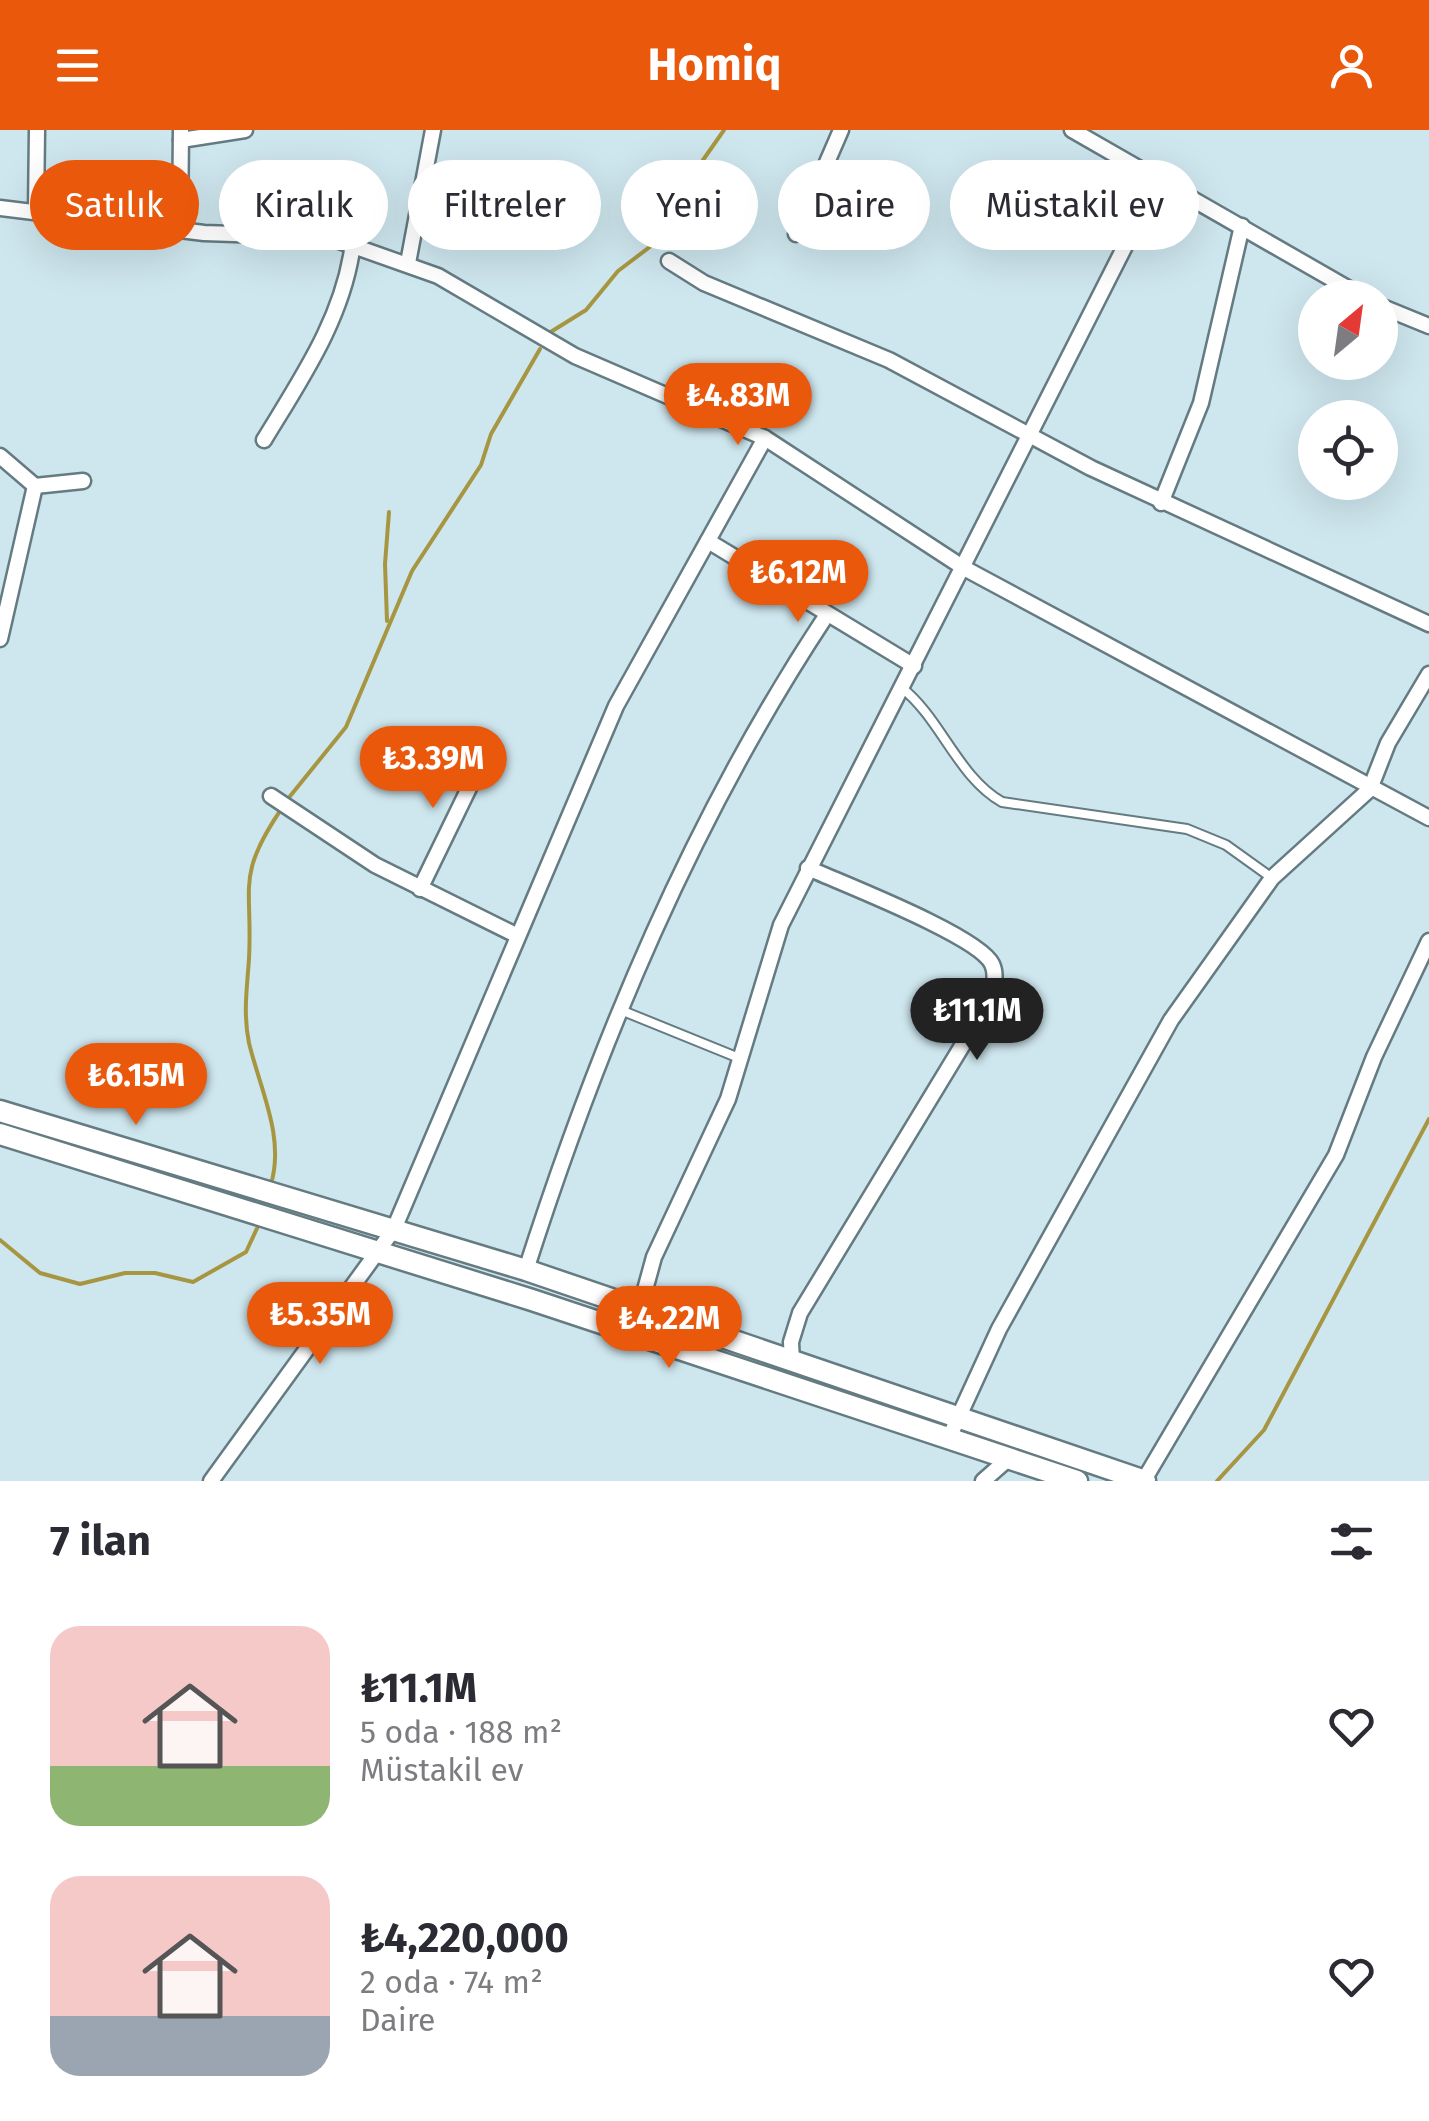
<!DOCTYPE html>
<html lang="tr">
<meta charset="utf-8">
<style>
body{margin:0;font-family:"Fira Sans",sans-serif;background:#f7f7f7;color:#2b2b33;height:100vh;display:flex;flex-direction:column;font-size:38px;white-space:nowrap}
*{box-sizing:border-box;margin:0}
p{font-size:32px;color:#7c7c81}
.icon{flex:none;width:55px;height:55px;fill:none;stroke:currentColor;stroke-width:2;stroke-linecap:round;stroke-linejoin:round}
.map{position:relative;height:1351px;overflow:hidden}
.panel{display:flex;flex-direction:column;background:#fff;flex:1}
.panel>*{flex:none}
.banner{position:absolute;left:30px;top:30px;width:1370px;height:90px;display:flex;gap:20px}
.needle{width:65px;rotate:29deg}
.fabs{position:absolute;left:1298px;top:150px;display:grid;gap:20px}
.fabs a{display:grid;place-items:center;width:100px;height:100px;border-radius:50%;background:#fff;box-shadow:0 10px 40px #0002;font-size:50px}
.price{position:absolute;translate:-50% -85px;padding:0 22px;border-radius:35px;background:#ea580c;color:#fff;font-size:32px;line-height:65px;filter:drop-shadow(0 2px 5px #0008)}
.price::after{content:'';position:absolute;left:50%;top:60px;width:30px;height:22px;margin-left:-15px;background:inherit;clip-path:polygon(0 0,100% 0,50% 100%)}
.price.selected{background:#222;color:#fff}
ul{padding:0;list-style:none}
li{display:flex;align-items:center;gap:30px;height:250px;padding:0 50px}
li span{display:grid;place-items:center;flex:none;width:280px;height:200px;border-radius:30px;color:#555}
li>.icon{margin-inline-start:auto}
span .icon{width:120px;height:120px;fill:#fffc;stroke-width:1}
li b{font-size:42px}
h2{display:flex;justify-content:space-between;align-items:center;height:120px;padding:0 50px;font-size:42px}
.tag{padding:0 35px;border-radius:45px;background:#fff;box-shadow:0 10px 40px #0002;font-size:35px;line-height:90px}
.tag.selected{background:#ea580c;color:#fff}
header{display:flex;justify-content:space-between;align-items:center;height:130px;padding:0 50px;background:#ea580c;color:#fff;font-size:45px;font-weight:700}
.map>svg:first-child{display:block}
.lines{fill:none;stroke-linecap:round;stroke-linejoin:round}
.stream{stroke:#a79641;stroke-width:4}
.lane-casing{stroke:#657b82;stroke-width:12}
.street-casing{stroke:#657b82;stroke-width:19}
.secondary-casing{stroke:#657b82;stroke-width:25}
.lane{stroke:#fff;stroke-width:8}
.street{stroke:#fff;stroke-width:14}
.secondary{stroke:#fff;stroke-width:20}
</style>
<header><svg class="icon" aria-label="menu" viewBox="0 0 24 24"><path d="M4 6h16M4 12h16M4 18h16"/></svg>Homiq<svg class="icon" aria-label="person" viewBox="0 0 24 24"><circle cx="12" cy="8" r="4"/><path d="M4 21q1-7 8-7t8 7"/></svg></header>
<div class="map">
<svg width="1429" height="1351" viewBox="0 0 1429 1351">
<rect width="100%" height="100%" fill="#cee6ee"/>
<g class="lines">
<g class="stream">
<polyline points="549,203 586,180 618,141 651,116 669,85 694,68 696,40 724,0"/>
<polyline points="387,491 385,434 389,382"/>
<polyline points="287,670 346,597 412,441 481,335 491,304 540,219"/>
<path d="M271 1054C285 1007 260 959 249 913 243 884 247 858 249 829 253 755 235 747 282 678"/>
<polyline points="0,1110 40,1143 80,1154 125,1143 155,1143 193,1152 246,1122 260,1092"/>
<polyline points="1217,1351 1264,1300 1429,989"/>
</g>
<g class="lane-casing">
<g id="lane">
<path d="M902 558C941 589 958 647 1002 672L1187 699 1226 715 1272 748"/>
<polyline points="623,881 739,928"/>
</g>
</g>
<g class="street-casing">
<g id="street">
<polyline points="1072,0 1365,168"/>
<polyline points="181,10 245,0"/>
<polyline points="0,78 204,103 328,107 438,146 575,226 765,308 964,438 1429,688"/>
<polyline points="36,82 37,0"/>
<polyline points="180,100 181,0"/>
<polyline points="796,104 841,0"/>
<polyline points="669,131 704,153 889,230 1091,338 1429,494"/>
<polyline points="408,133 433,0"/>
<polyline points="1380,176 1429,196"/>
<path d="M264 310C301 249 344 187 353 113"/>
<polyline points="0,326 35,356 83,351"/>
<polyline points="1161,373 1201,273 1242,96"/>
<polyline points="708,411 914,536"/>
<polyline points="0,509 35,356"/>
<polyline points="271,666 375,735 516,805"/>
<polyline points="420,759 486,623"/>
<path d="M526 1140C599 912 693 687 826 486"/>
<polyline points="640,1178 654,1127 728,969 781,795 1159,49"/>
<path d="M792 1233 791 1212 800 1183 965 911C976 891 1003 857 992 834 979 806 841 753 808 738"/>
<polyline points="949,1308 999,1199 1171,890 1272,748 1370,659 1388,613 1429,544"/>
<polyline points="1144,1350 1336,1025 1374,927 1429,811"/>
<polyline points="211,1351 394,1099 616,576 765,308"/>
<polyline points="983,1351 1008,1329"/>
</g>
</g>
<g class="secondary-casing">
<g id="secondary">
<polyline points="0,981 526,1140 1145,1351"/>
<polyline points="0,1004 532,1170 1077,1351"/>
</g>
</g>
<use href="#lane" class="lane"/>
<use href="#street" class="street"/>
<use href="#secondary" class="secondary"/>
</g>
</svg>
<div class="fabs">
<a><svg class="needle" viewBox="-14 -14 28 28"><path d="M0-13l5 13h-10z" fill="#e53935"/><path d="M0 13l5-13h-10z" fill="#7c7c81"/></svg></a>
<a><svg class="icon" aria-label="locate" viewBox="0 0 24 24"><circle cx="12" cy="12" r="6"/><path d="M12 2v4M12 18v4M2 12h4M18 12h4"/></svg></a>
</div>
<b class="price" style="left:738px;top:318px">₺4.83M</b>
<b class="price" style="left:798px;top:495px">₺6.12M</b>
<b class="price" style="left:433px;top:681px">₺3.39M</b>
<b class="price selected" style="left:977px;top:933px">₺11.1M</b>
<b class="price" style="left:136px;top:998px">₺6.15M</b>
<b class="price" style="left:320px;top:1237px">₺5.35M</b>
<b class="price" style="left:669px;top:1241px">₺4.22M</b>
<div class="banner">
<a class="tag selected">Satılık</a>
<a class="tag">Kiralık</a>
<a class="tag">Filtreler</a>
<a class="tag">Yeni</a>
<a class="tag">Daire</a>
<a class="tag">Müstakil ev</a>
</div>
</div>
<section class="panel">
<h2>7 ilan<svg class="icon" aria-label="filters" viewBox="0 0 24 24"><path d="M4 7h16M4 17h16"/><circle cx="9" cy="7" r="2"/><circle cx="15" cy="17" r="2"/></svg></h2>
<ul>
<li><span style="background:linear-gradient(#f6c9c9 70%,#8fb573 0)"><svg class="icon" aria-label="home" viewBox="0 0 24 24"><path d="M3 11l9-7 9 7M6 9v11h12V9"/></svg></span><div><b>₺11.1M</b><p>5 oda · 188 m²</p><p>Müstakil ev</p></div><svg class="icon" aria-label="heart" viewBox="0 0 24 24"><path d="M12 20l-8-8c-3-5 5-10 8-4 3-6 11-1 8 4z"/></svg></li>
<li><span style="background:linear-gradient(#f6c9c9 70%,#9aa5b1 0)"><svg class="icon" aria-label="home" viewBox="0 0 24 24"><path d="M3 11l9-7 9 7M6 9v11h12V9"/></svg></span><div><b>₺4,220,000</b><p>2 oda · 74 m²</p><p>Daire</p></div><svg class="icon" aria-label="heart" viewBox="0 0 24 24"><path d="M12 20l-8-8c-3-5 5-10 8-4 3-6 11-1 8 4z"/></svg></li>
</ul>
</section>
